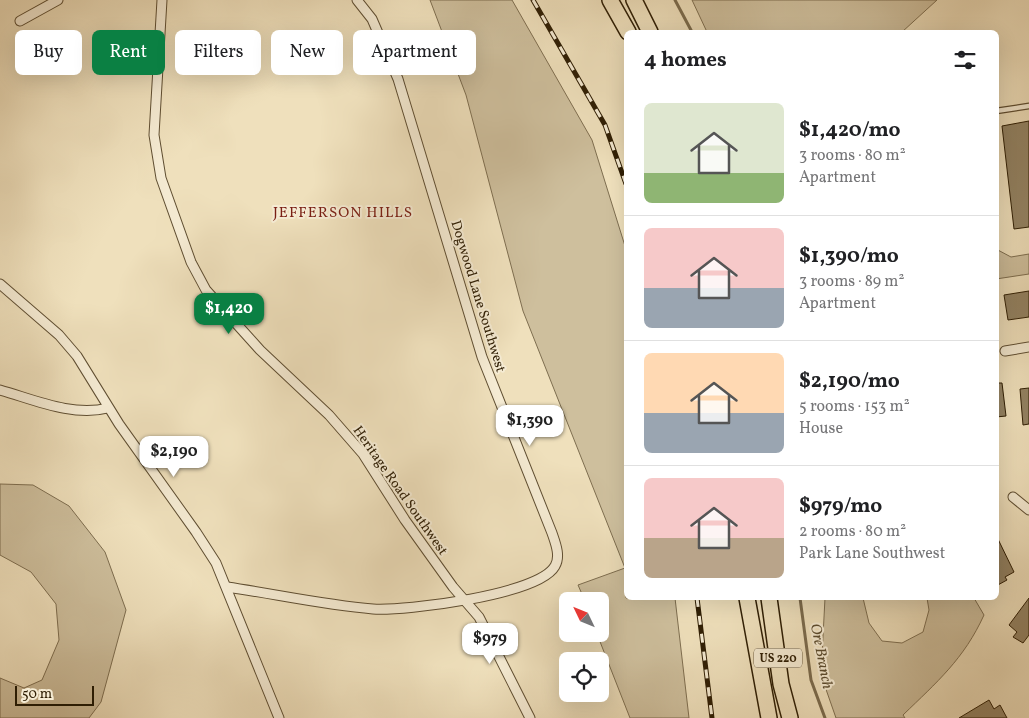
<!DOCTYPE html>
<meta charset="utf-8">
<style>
body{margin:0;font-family:Vollkorn,serif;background:#f6f6f6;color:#202124;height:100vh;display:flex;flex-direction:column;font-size:19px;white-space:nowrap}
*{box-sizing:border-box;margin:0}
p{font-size:16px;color:#757577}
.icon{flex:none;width:28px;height:28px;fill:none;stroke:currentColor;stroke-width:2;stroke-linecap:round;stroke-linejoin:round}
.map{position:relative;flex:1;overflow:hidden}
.side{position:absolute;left:624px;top:30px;width:375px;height:570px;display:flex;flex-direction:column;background:#fff;border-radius:8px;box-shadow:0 5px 20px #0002}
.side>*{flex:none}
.hud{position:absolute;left:15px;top:30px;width:475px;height:45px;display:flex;gap:10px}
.needle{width:32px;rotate:313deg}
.controls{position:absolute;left:559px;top:592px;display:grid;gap:10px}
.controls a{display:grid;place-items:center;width:50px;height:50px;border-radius:8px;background:#fff;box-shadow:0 5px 20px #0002;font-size:25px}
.scale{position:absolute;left:15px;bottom:12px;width:79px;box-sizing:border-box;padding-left:5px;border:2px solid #2f1e04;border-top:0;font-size:14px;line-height:18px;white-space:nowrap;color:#2f1e04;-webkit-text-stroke:4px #f5ebd3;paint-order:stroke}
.price{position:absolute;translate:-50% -42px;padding:0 11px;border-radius:10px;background:#fff;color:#222;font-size:16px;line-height:32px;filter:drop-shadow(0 1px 2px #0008)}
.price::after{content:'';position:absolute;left:50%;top:30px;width:15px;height:11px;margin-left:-8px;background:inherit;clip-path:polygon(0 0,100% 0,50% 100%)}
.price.on{background:#0b8043;color:#fff}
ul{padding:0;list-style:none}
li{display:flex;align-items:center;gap:15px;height:125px;padding:0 20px}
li+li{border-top:1px solid #e0e0e0}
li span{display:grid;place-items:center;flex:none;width:140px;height:100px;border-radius:8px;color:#555}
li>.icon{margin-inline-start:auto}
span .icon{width:60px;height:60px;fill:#fffc;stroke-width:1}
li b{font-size:21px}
h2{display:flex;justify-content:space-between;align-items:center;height:60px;padding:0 20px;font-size:21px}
.chip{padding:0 18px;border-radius:8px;background:#fff;box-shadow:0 5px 20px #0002;font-size:18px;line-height:45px}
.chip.on{background:#0b8043;color:#fff}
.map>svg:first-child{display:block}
.green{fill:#cebf9d;stroke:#7e6e50}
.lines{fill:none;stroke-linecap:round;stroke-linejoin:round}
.stream{stroke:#7b6b4d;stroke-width:3}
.building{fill:#938364;stroke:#2f1e04}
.lane-casing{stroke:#5f4e32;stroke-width:7}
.street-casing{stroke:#5f4e32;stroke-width:11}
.highway-casing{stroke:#2f1e04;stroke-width:18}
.lane{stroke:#f5ebd3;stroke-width:4.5}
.street{stroke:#f5ebd3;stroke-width:9}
.highway{stroke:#efe0bc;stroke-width:15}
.rail-casing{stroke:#2f1e04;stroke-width:5}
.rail{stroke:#f5ebd3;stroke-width:3;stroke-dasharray:9;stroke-linecap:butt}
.labels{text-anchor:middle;stroke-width:4;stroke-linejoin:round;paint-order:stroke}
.shield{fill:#f5ebd3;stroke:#6a5c42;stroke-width:1}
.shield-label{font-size:12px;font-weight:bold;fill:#2f1e04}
.street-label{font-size:14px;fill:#2f1e04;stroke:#f5ebd3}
.neighbourhood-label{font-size:15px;letter-spacing:1px;fill:#7a1f14;stroke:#f5ebd3}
.water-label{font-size:15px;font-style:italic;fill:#5b4b2e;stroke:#f5ebd3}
</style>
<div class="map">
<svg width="1029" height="718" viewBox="0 0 1029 718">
<rect width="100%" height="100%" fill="#efe0bc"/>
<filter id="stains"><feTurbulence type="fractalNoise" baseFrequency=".004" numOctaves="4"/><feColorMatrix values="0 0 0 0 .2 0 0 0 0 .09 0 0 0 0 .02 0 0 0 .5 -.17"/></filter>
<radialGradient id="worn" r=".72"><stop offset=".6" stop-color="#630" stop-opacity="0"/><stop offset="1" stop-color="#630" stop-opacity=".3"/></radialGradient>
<g class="green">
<polygon points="430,0 512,0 592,140 625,246 626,598 675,598 689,718 630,718 597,634 600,634 600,601 585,601 578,585 625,568 523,311 466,95"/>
<polygon points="692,0 937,0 902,32 707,32"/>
<polygon points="996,249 1011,257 1029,254 1029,274 996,279"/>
<polygon points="0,484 33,485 69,506 105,552 126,610 101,702 89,718 0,718 0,678 24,688 42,680 59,640 56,604 31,572 0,555"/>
<path d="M825 598H863L869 623 882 641 902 643 923 632 929 610 927 598H974L984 615C964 659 937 682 903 715L905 718H836L821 675Z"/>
</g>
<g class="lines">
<g class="stream">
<polyline points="675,0 692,32"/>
<polyline points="800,598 811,680 825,718"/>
</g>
</g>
<g class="building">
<polygon points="1029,121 1029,227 1014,229 1002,126"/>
<polygon points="1029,291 1029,317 1008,320 1004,295"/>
<polygon points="996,383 1002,383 1006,416 996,417"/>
<polygon points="1029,388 1029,424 1023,425 1020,389"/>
<polygon points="996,535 1014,572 1005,577 1007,580 996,586"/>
<polygon points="1029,598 1029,635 1023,643 1013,637 1017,632 1009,625"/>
<polygon points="989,700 994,709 1000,705 1007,718 959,718"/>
</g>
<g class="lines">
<g class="lane-casing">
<polyline id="lane" points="996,111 1029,106"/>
</g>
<g class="street-casing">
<g id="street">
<polyline points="162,0 154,135 161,178 191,262 206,290 260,350 329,415 363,454 405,520 453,587 479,617 530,718"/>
<polyline points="20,21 58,0"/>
<polyline points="0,284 59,335 77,356 119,424 196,532 216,563 279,718"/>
<polyline points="1005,351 1029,347"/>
<path d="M0 390C35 400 73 417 108 408"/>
<polyline points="1013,497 1029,510"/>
<path d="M227 587C275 594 324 605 373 609 406 611 539 595 555 566 561 556 555 542 552 533L482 357 398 79 372 19 357 0"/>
</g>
</g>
<g class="highway-casing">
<g id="highway">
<polyline points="610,0 628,32"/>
<polyline points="634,0 650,32"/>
<polyline points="747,598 769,718"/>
<polyline points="769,598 781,684 790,718"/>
</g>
</g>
<use href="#lane" class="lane"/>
<use href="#street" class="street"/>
<use href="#highway" class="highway"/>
<g class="rail-casing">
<g id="rail">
<polyline points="533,0 605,125 626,184"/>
<polyline points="697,598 712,718"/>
</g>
</g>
<use href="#rail" class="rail"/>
</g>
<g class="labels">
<rect class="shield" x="754" y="648.5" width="48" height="19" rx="4"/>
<g class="shield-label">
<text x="778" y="662">US 220</text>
</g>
<g class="street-label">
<text transform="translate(479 296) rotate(73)" y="5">Dogwood Lane Southwest</text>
<text transform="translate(401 490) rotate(55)" y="5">Heritage Road Southwest</text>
</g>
<g class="neighbourhood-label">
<text x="343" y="217">JEFFERSON HILLS</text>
</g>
<g class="water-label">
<text transform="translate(822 656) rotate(79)" y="5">Ore Branch</text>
</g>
</g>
<rect width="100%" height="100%" filter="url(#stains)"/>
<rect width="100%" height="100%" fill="url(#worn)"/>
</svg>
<div class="controls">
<a><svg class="needle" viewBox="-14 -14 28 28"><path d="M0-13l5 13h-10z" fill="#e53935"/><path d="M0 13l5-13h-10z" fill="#757577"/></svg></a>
<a><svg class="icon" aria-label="locate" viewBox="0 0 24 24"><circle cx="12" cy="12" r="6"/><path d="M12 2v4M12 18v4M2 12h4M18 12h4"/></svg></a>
</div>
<div class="scale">50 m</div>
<b class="price on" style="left:229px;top:335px">$1,420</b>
<b class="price" style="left:530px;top:447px">$1,390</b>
<b class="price" style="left:174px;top:478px">$2,190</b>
<b class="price" style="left:490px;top:665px">$979</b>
<div class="hud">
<a class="chip">Buy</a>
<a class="chip on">Rent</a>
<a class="chip">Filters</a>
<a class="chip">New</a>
<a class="chip">Apartment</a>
</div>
<section class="side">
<h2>4 homes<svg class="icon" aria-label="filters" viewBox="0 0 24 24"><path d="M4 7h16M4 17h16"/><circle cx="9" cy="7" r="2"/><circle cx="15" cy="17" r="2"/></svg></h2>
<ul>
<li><span style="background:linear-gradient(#dfe7d0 70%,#8fb573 0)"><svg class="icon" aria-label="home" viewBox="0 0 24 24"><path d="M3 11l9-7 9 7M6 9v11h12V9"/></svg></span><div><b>$1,420/mo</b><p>3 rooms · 80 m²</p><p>Apartment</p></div></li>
<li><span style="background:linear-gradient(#f6c9c9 60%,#9aa5b1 0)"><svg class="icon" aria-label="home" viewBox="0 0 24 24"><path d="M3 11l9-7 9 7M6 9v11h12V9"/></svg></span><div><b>$1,390/mo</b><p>3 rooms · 89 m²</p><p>Apartment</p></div></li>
<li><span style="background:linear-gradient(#ffd9b3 60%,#9aa5b1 0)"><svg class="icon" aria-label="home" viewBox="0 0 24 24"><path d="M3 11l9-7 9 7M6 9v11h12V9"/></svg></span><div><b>$2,190/mo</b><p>5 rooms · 153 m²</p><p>House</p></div></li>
<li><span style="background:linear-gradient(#f6c9c9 60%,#b9a48a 0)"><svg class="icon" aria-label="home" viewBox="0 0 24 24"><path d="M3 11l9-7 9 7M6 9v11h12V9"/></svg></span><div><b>$979/mo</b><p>2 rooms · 80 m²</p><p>Park Lane Southwest</p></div></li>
</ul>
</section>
</div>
